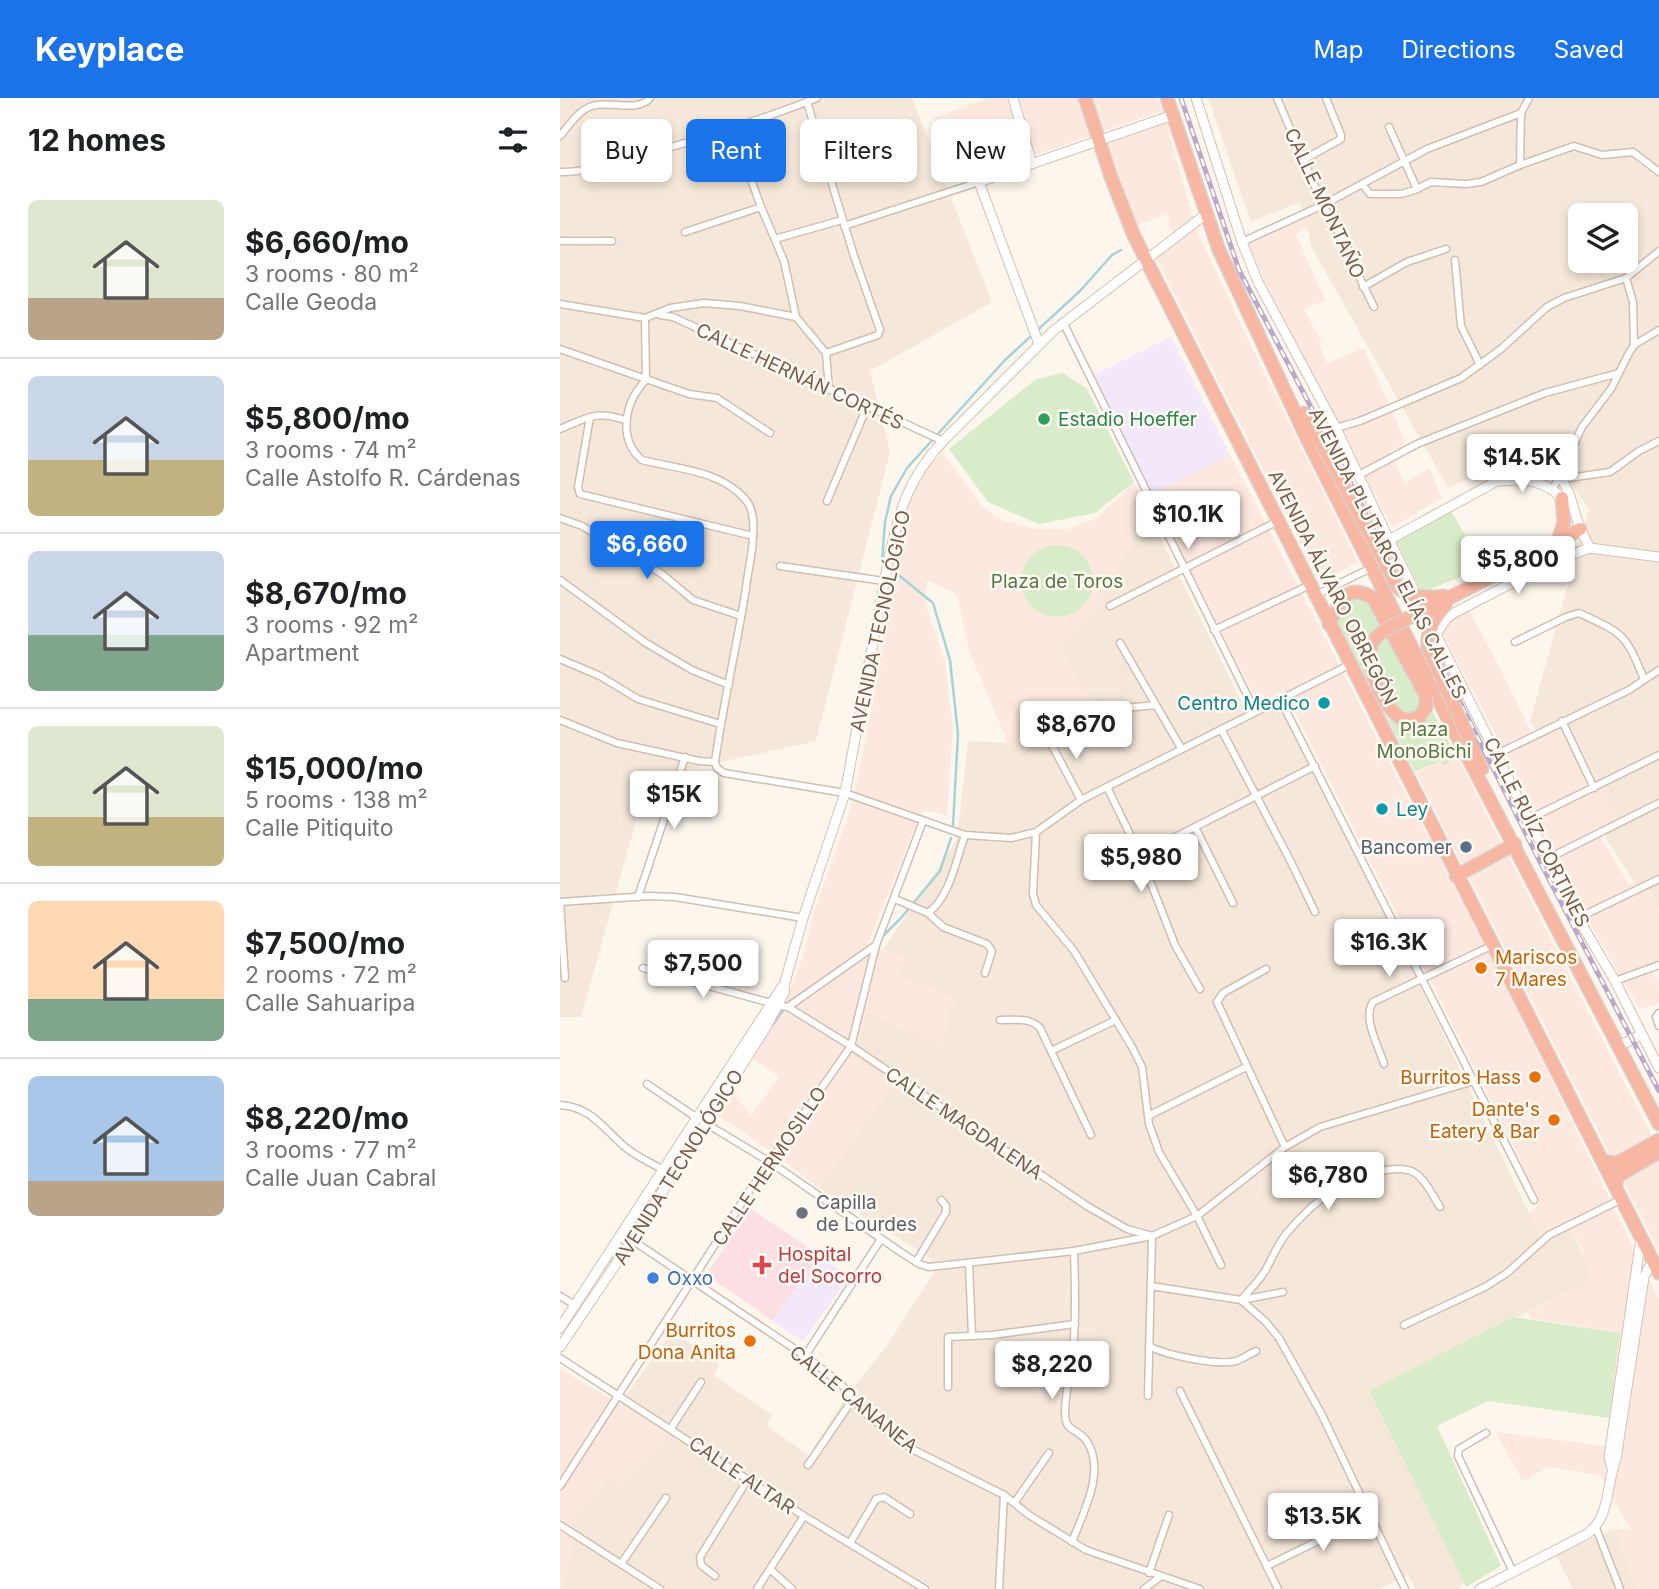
<!DOCTYPE html>
<meta charset="utf-8">
<style>
body{margin:0;font-family:Inter,sans-serif;background:#f6f6f6;color:#202124;height:100vh;display:flex;flex-direction:column;font-size:26px;white-space:nowrap}
*{box-sizing:border-box;margin:0}
p{font-size:23px;color:#757577}
.icon{flex:none;width:38px;height:38px;fill:none;stroke:currentColor;stroke-width:2;stroke-linecap:round;stroke-linejoin:round}
.map{position:relative;flex:1;overflow:hidden}
.side{display:flex;flex-direction:column;background:#fff;width:560px}
.side>*{flex:none}
.guide{position:absolute;left:21px;top:21px;width:665px;height:63px;display:flex;gap:14px}
.fabs{position:absolute;left:1008px;top:105px;display:grid;gap:14px}
.fabs a{display:grid;place-items:center;width:70px;height:70px;border-radius:10px;background:#fff;box-shadow:0 4px 10px #0003;font-size:35px}
.price{position:absolute;translate:-50% -60px;padding:0 16px;border-radius:7px;background:#fff;color:#222;font-size:23px;line-height:46px;filter:drop-shadow(0 2px 4px #0008)}
.price::after{content:'';position:absolute;left:50%;top:42px;width:21px;height:16px;margin-left:-10px;background:inherit;clip-path:polygon(0 0,100% 0,50% 100%)}
.price.on{background:#1a73e8;color:#fff}
ul{padding:0;list-style:none}
li{display:flex;align-items:center;gap:21px;height:175px;padding:0 28px}
li+li{border-top:2px solid #e0e0e0}
li span{display:grid;place-items:center;flex:none;width:196px;height:140px;border-radius:10px;color:#555}
li>.icon{margin-inline-start:auto}
span .icon{width:84px;height:84px;fill:#fffc;stroke-width:1}
li b{font-size:30px}
h2{display:flex;justify-content:space-between;align-items:center;height:84px;padding:0 28px;font-size:30px}
.chip{padding:0 24px;border-radius:10px;background:#fff;box-shadow:0 4px 10px #0003;font-size:24px;line-height:63px}
.chip.on{background:#1a73e8;color:#fff}
header{display:flex;align-items:center;gap:42px;box-sizing:border-box;height:98px;padding:0 35px;background:#1a73e8;color:#fff}
header strong{font-size:33px}
nav{display:flex;gap:38px;margin-inline-start:auto;font-size:24px}
main{display:flex;flex:1;min-height:0}
.map>svg:first-child{display:block}
.residential{fill:#f5e8da;fill-rule:evenodd}
.commercial{fill:#fde8e0}
.education{fill:#f3e8fa}
.medical{fill:#fbdfe3}
.green{fill:#d8ecc9}
.lines{fill:none;stroke-linecap:round;stroke-linejoin:round}
.stream{stroke:#a5d3da;stroke-width:2.5}
.street-casing{stroke:#d1beb0;stroke-width:9}
.secondary-casing{stroke:#d6c0b0;stroke-width:11}
.highway-casing{stroke:#dad1cd;stroke-width:15}
.street{stroke:#fff;stroke-width:6}
.secondary{stroke:#fff;stroke-width:9}
.highway{stroke:#f7b7a3;stroke-width:12}
.rail-casing{stroke:#b9a8c9;stroke-width:5}
.rail{stroke:#fffaf3;stroke-width:2.5;stroke-dasharray:8;stroke-linecap:butt}
.highway-bridge-casing{stroke:#dad1cd;stroke-width:15;stroke-linecap:butt}
.highway-bridge{stroke:#f7b7a3;stroke-width:12}
.leisure-dot{fill:#2e9e5b;stroke:#fffaf3;stroke-width:2.5}
.culture-dot{fill:#0f9aa8;stroke:#fffaf3;stroke-width:2.5}
.service-dot{fill:#5c6f8a;stroke:#fffaf3;stroke-width:2.5}
.food-dot{fill:#e8710a;stroke:#fffaf3;stroke-width:2.5}
.worship-dot{fill:#6b7280;stroke:#fffaf3;stroke-width:2.5}
.health-dot{fill:#e0444e;stroke:#fffaf3;stroke-width:2.5}
.shop-dot{fill:#3f7fe0;stroke:#fffaf3;stroke-width:2.5}
.labels{text-anchor:middle;stroke-width:5;stroke-linejoin:round;paint-order:stroke}
.street-label{font-size:19px;fill:#7a5c4d;stroke:#fffaf3}
.leisure-label{font-size:19px;fill:#27864d;stroke:#fffaf3;text-anchor:start}
.park-label{font-size:19px;fill:#537a41;stroke:#fffaf3}
.culture-label{font-size:19px;fill:#0d838f;stroke:#fffaf3;text-anchor:end}
.service-label{font-size:19px;fill:#4e5e75;stroke:#fffaf3;text-anchor:end}
.food-label{font-size:19px;fill:#c56008;stroke:#fffaf3;text-anchor:end}
.worship-label{font-size:19px;fill:#5b616d;stroke:#fffaf3;text-anchor:start}
.health-label{font-size:19px;fill:#be3a42;stroke:#fffaf3;text-anchor:start}
.shop-label{font-size:19px;fill:#366cbe;stroke:#fffaf3;text-anchor:start}
</style>
<header>
<strong>Keyplace</strong>
<nav><a>Map</a><a>Directions</a><a>Saved</a></nav>
</header>
<main>
<section class="side">
<h2>12 homes<svg class="icon" aria-label="filters" viewBox="0 0 24 24"><path d="M4 7h16M4 17h16"/><circle cx="9" cy="7" r="2"/><circle cx="15" cy="17" r="2"/></svg></h2>
<ul>
<li><span style="background:linear-gradient(#dfe7d0 70%,#b9a48a 0)"><svg class="icon" aria-label="home" viewBox="0 0 24 24"><path d="M3 11l9-7 9 7M6 9v11h12V9"/></svg></span><div><b>$6,660/mo</b><p>3 rooms · 80 m²</p><p>Calle Geoda</p></div></li>
<li><span style="background:linear-gradient(#c9d6e8 60%,#c2b280 0)"><svg class="icon" aria-label="home" viewBox="0 0 24 24"><path d="M3 11l9-7 9 7M6 9v11h12V9"/></svg></span><div><b>$5,800/mo</b><p>3 rooms · 74 m²</p><p>Calle Astolfo R. Cárdenas</p></div></li>
<li><span style="background:linear-gradient(#c9d6e8 60%,#7fa58c 0)"><svg class="icon" aria-label="home" viewBox="0 0 24 24"><path d="M3 11l9-7 9 7M6 9v11h12V9"/></svg></span><div><b>$8,670/mo</b><p>3 rooms · 92 m²</p><p>Apartment</p></div></li>
<li><span style="background:linear-gradient(#dfe7d0 65%,#c2b280 0)"><svg class="icon" aria-label="home" viewBox="0 0 24 24"><path d="M3 11l9-7 9 7M6 9v11h12V9"/></svg></span><div><b>$15,000/mo</b><p>5 rooms · 138 m²</p><p>Calle Pitiquito</p></div></li>
<li><span style="background:linear-gradient(#ffd9b3 70%,#7fa58c 0)"><svg class="icon" aria-label="home" viewBox="0 0 24 24"><path d="M3 11l9-7 9 7M6 9v11h12V9"/></svg></span><div><b>$7,500/mo</b><p>2 rooms · 72 m²</p><p>Calle Sahuaripa</p></div></li>
<li><span style="background:linear-gradient(#a9c7e8 75%,#b9a48a 0)"><svg class="icon" aria-label="home" viewBox="0 0 24 24"><path d="M3 11l9-7 9 7M6 9v11h12V9"/></svg></span><div><b>$8,220/mo</b><p>3 rooms · 77 m²</p><p>Calle Juan Cabral</p></div></li>
</ul>
</section>
<div class="map">
<svg width="1099" height="1491" viewBox="0 0 1099 1491">
<rect width="100%" height="100%" fill="#fdf6ec"/>
<g class="residential">
<polygon points="0,0 352,0 432,204 310,273 330,354 256,643 88,680 21,919 0,919"/>
<path d="M648 0H1099V822L970 623 1029 411 983 347 888 390 752 150 740 104 691 124ZM1020 117H1066V163H1020Z"/>
<polygon points="587,413 684,609 719,608 806,775 979,1136 1007,1122 1034,1181 809,1293 904,1485 898,1491 856,1491 848,1477 819,1491 0,1491 5,1483 13,1443 13,1423 48,1381 60,1391 85,1360 90,1363 107,1337 60,1306 113,1233 159,1266 154,1277 212,1317 207,1328 249,1357 284,1302 328,1246 373,1176 370,1160 259,1090 333,987 292,958 308,914 381,947 337,877 348,861 323,852 397,741 408,643 448,645 499,548 539,511"/>
<polygon points="1054,1431 1077,1491 1013,1491 996,1457"/>
</g>
<g class="commercial">
<polygon points="423,0 597,0 602,13 397,84 374,20 424,2"/>
<polygon points="606,24 636,131 692,250 798,464 760,484 596,161 615,146 607,116 577,127 548,46"/>
<polygon points="749,116 753,124 736,137 765,202 744,212 762,244 759,246 767,265 804,250 846,345 829,354 845,385 869,370 882,400 834,428 831,427 783,338 706,186 688,145"/>
<polygon points="383,356 422,408 444,423 475,431 508,431 537,420 574,384 588,411 539,511 500,548 532,603 448,645 409,553 397,496 367,482 366,508 385,564 393,630 387,717 362,712 308,846 348,861 338,878 395,898 381,948 308,915 293,958 333,987 259,1090 224,1063 155,1015 171,992 191,1018 219,979 193,960 220,916 243,859 253,817 291,709 313,606 337,450 348,408 367,368"/>
<polygon points="670,357 944,885 1099,1202 1099,1491 1077,1491 1054,1431 1070,1431 1040,1377 988,1369 963,1384 936,1334 1045,1348 1060,1235 969,1220 969,1214 1033,1181 1023,1159 1023,1153 1007,1122 980,1136 968,1116 979,1107 954,1049 724,592 698,605 592,396"/>
<polygon points="908,511 929,549 974,640 1008,623 1057,720 1035,730 1069,787 1086,780 1099,809 1099,862 1089,866 1099,888 1099,905 1080,911 1032,829 975,712 882,533 891,521"/>
<polygon points="898,660 1099,1052 1099,1153 856,675 880,663 883,667"/>
<polygon points="0,1271 85,1321 108,1337 91,1363 85,1360 60,1391 47,1381 13,1423 13,1443 5,1483 0,1490"/>
</g>
<g class="education">
<polygon points="611,239 670,357 592,396 533,277"/>
<polygon points="259,1157 289,1179 243,1243 213,1223"/>
</g>
<polygon class="medical" points="191,1111 259,1157 213,1223 146,1177"/>
<g class="green">
<polygon points="503,275 527,291 574,384 535,415 479,426 428,404 389,351 476,281"/>
<polygon points="891,413 924,469 862,495 836,443"/>
<circle cx="497" cy="483" r="36"/>
<polygon points="792,498 811,502 898,660 883,668 880,663 855,674 777,523 778,513"/>
<polygon points="953,1219 1060,1235 1049,1320 928,1303 877,1328 941,1468 906,1489 809,1293"/>
</g>
<g class="lines">
<g class="stream">
<polyline points="325,466 322,463 325,424 331,398 347,370 445,262 520,193 552,157 561,152"/>
<polyline points="330,470 373,505 390,562 398,636 393,727"/>
<polyline points="321,840 341,820 380,773 391,740"/>
<polyline points="211,929 230,903 313,846"/>
<polyline points="50,1167 81,1120"/>
</g>
<g class="street-casing">
<g id="street">
<polyline points="717,0 763,107 789,153 792,164 814,209"/>
<polyline points="247,4 294,158 320,232 318,237 266,255"/>
<polyline points="829,29 857,91"/>
<polyline points="173,31 201,109 224,163 236,219"/>
<path d="M0 38C9 27 19 12 32 8 50 2 78 15 90 0"/>
<polyline points="743,62 781,41 781,37 766,0"/>
<polyline points="960,67 961,15 969,0"/>
<path d="M0 74C19 75 39 68 58 63 125 47 192 25 257 0"/>
<polyline points="802,86 810,96 841,96 855,92 871,84 906,86 921,84 960,67 1014,48 1042,57 1073,54 1099,74"/>
<polyline points="284,128 419,84"/>
<polyline points="125,134 201,109"/>
<polyline points="215,141 282,122"/>
<polyline points="0,143 52,143"/>
<polyline points="682,144 763,107 867,51 961,15"/>
<polyline points="895,162 901,228 920,267"/>
<polyline points="1066,180 1073,204 1074,247"/>
<polyline points="803,189 847,164 886,151"/>
<polyline points="0,206 85,220 110,210 144,205 180,208 236,219 266,255 269,292"/>
<polyline points="100,217 113,219 383,343"/>
<polyline points="85,220 86,282"/>
<polyline points="503,224 695,613"/>
<polyline points="0,251 129,296 157,300 210,335"/>
<path d="M86 282C65 303 57 341 82 362 117 371 160 372 185 401 194 411 194 425 193 437 193 454 188 472 186 490 177 548 163 606 155 664"/>
<polyline points="30,319 18,389 20,396 193,438"/>
<polyline points="776,330 800,323 901,280 941,251 987,209 1004,200 1066,180 1099,153"/>
<path d="M0 331C27 320 36 312 65 322"/>
<polyline points="799,377 857,346 985,295 1059,275"/>
<polyline points="1002,381 1050,374 1079,353 1099,343"/>
<polyline points="993,391 1022,329 1051,291 1069,255 1074,247 1099,232"/>
<polyline points="267,403 307,309"/>
<polyline points="0,420 22,428 102,476 133,502 181,518"/>
<polyline points="220,468 324,483"/>
<polyline points="0,482 86,545 132,572 169,587"/>
<polyline points="756,497 811,470"/>
<polyline points="550,508 718,423"/>
<polyline points="654,532 750,487"/>
<path d="M955 544 1006 519 1019 515C1064 536 1065 535 1084 581"/>
<polyline points="560,545 621,650"/>
<polyline points="0,561 40,578 78,601 160,626"/>
<polyline points="720,601 974,1102"/>
<polyline points="494,617 596,607"/>
<polyline points="0,622 57,645 139,663 155,664 157,670 164,675 285,695 405,737 451,740 476,734 521,702 789,567"/>
<polyline points="1002,623 1034,690"/>
<polyline points="661,631 731,764 755,814"/>
<polyline points="486,636 521,702"/>
<polyline points="937,656 1069,592 1099,572"/>
<polyline points="547,689 580,757 615,847 640,891"/>
<polyline points="969,721 1099,657"/>
<polyline points="635,729 673,805"/>
<polyline points="476,734 473,796 476,807 514,853 572,949 582,969 589,1026 599,1054 637,1118 661,1167"/>
<polyline points="580,757 755,668"/>
<polyline points="989,760 1099,705"/>
<polyline points="78,799 125,659"/>
<polyline points="335,801 368,815 383,829 427,846 432,853 425,875"/>
<polyline points="0,804 89,798 115,799 243,820"/>
<polyline points="0,804 5,880"/>
<path d="M368 815C390 799 396 762 405 737"/>
<polyline points="1018,820 1099,781"/>
<polyline points="83,870 211,905"/>
<polyline points="706,871 663,895 657,904 725,1049"/>
<polyline points="1055,883 1099,867"/>
<polyline points="219,908 228,909 291,948 527,1108 567,1131 592,1138 588,1298"/>
<polyline points="228,909 316,847"/>
<polyline points="1099,915 1096,919 1099,928"/>
<path d="M440 922C454 922 470 919 480 930L531 1037"/>
<polyline points="491,953 556,922"/>
<path d="M824 966C819 949 802 920 813 904L933 847"/>
<polyline points="87,986 137,1020 210,1064 339,1153 359,1166 369,1169 514,1153 592,1138 637,1118 725,1049 760,1029 914,983"/>
<path d="M0 1007C31 1009 43 1030 65 1049 76 1058 90 1065 104 1072"/>
<polyline points="588,1018 686,969"/>
<polyline points="72,1142 245,1258 280,1285 307,1317 354,1352 444,1397 469,1417 526,1452 640,1491"/>
<polyline points="356,1164 386,1114 386,1108 381,1102"/>
<polyline points="409,1165 412,1238"/>
<polyline points="591,1188 681,1202 723,1194"/>
<polyline points="0,1198 15,1207"/>
<polyline points="681,1202 706,1224 719,1240 762,1317 845,1491"/>
<path d="M681 1202C689 1193 698 1184 705 1173 712 1161 717 1147 726 1136 740 1119 759 1101 778 1089 794 1079 838 1064 855 1075 866 1082 873 1098 880 1109"/>
<polyline points="844,1227 925,1189 947,1175 989,1137 1062,1101"/>
<path d="M589 1248C605 1257 658 1268 676 1263 683 1261 689 1256 696 1253"/>
<polyline points="245,1258 321,1141"/>
<polyline points="0,1260 244,1418 365,1491"/>
<polyline points="388,1289 388,1239 432,1237 515,1226"/>
<polyline points="620,1293 718,1491"/>
<polyline points="111,1330 141,1284"/>
<polyline points="926,1335 899,1351 898,1358 953,1474"/>
<polyline points="248,1367 293,1301"/>
<polyline points="0,1388 188,1095 291,948 316,847 363,723"/>
<polyline points="455,1404 489,1355"/>
<polyline points="0,1427 100,1491"/>
<polyline points="1036,1430 1060,1491"/>
<path d="M512 1444C523 1415 547 1372 526 1342 516 1329 505 1335 505 1314 506 1288 512 1264 514 1239 516 1211 515 1182 514 1153"/>
<polyline points="290,1445 316,1401 324,1399 350,1416"/>
<polyline points="61,1466 106,1400"/>
<polyline points="707,1468 809,1418"/>
<polyline points="210,1471 232,1491"/>
<polyline points="589,1475 609,1417"/>
<polyline points="155,1478 141,1467 140,1459 188,1381"/>
<polyline points="197,1491 244,1418"/>
<polyline points="439,1491 444,1397"/>
<polyline points="584,1491 600,1479"/>
</g>
</g>
<g class="secondary-casing">
<g id="secondary">
<polyline points="453,0 472,66"/>
<polyline points="636,0 682,144 698,184 776,330 829,442 1018,820 1055,883 1099,970"/>
<polyline points="479,246 419,84 613,17"/>
<path d="M938 383C965 381 986 381 1004 403"/>
<polyline points="829,442 937,383 959,368 979,364 987,365 999,376 1009,395 1020,431 1030,450 1099,459"/>
<polyline points="877,535 886,521 894,515 996,462 1030,450"/>
<polyline points="1059,948 1081,937"/>
<polyline points="0,1230 222,889"/>
<path d="M0 1249 72 1142 206 929 224 895 225 884 243 820 285 695 328 464C339 414 347 382 383 343L493 233 646 116"/>
<polyline points="1052,1370 1049,1359 1081,1140"/>
<path d="M920 1491 1027 1436C1051 1419 1046 1386 1056 1361L1084 1179 1089 1169 1094 1166"/>
</g>
</g>
<g class="highway-casing">
<g id="highway">
<polyline points="525,0 551,79 574,138 1099,1175"/>
<polyline points="607,0 659,152 751,349 895,635 1099,1026"/>
<polyline points="744,315 761,344"/>
<polyline points="997,445 1004,424 1002,400"/>
<polyline points="895,497 989,449 1020,431"/>
<path d="M769 526C779 506 785 483 813 500L866 598"/>
<polyline points="910,643 922,671"/>
<polyline points="896,778 955,746"/>
<polyline points="1043,1063 1057,1065 1099,1042"/>
<polyline points="1055,1088 1058,1078 1099,1054"/>
</g>
</g>
<use href="#street" class="street"/>
<use href="#secondary" class="secondary"/>
<use href="#highway" class="highway"/>
<g class="rail-casing">
<polyline id="rail" points="621,0 679,172 786,376 977,758 1099,993"/>
</g>
<use href="#rail" class="rail"/>
<g class="highway-bridge-casing">
<g id="highway-bridge">
<path d="M761 344 838 490C853 502 869 499 887 498"/>
<path d="M887 505C874 519 866 531 868 550L910 643"/>
<path d="M866 598V609L859 620 845 622C825 615 802 565 813 544 817 537 823 533 830 529L895 497"/>
</g>
</g>
<use href="#highway-bridge" class="highway-bridge"/>
</g>
<circle class="leisure-dot" cx="484" cy="321" r="7"/>
<g class="culture-dot">
<circle cx="764" cy="605" r="7"/>
<circle cx="822" cy="711" r="7"/>
</g>
<circle class="service-dot" cx="906" cy="749" r="7"/>
<g class="food-dot">
<circle cx="921" cy="870" r="7"/>
<circle cx="975" cy="979" r="7"/>
<circle cx="994" cy="1022" r="7"/>
<circle cx="190" cy="1243" r="7"/>
</g>
<circle class="worship-dot" cx="242" cy="1115" r="7"/>
<path class="health-dot" d="M198.5 1156.5h7v7h7v7h-7v7h-7v-7h-7v-7h7z"/>
<circle class="shop-dot" cx="93" cy="1180" r="7"/>
<g class="labels">
<g class="street-label">
<text transform="translate(765 105) rotate(65)" y="7">CALLE MONTAÑO</text>
<text transform="translate(240 278) rotate(25)" y="7">CALLE HERNÁN CORTÉS</text>
<text transform="translate(828 455) rotate(63)" y="7">AVENIDA PLUTARCO ELÍAS CALLES</text>
<text transform="translate(773 489) rotate(63)" y="7">AVENIDA ÁLVARO OBREGÓN</text>
<text transform="translate(320 523) rotate(-78)" y="7">AVENIDA TECNOLÓGICO</text>
<text transform="translate(977 734) rotate(63)" y="7">CALLE RUÍZ CORTINES</text>
<text transform="translate(404 1025) rotate(34)" y="7">CALLE MAGDALENA</text>
<text transform="translate(209 1068) rotate(-56)" y="7">CALLE HERMOSILLO</text>
<text transform="translate(118 1069) rotate(-58)" y="7">AVENIDA TECNOLÓGICO</text>
<text transform="translate(294 1301) rotate(39)" y="7">CALLE CANANEA</text>
<text transform="translate(182 1377) rotate(34)" y="7">CALLE ALTAR</text>
</g>
<g class="leisure-label">
<text x="498" y="328">Estadio Hoeffer</text>
</g>
<g class="park-label">
<text x="497" y="490">Plaza de Toros</text>
<text x="864" y="638">Plaza<tspan x="864" dy="22">MonoBichi</tspan></text>
</g>
<g class="culture-label">
<text x="750" y="612">Centro Medico</text>
<text x="836" y="718" text-anchor="start">Ley</text>
</g>
<g class="service-label">
<text x="892" y="756">Bancomer</text>
</g>
<g class="food-label">
<text x="935" y="866" text-anchor="start">Mariscos<tspan x="935" dy="22">7 Mares</tspan></text>
<text x="961" y="986">Burritos Hass</text>
<text x="980" y="1018">Dante's<tspan x="980" dy="22">Eatery &amp; Bar</tspan></text>
<text x="176" y="1239">Burritos<tspan x="176" dy="22">Dona Anita</tspan></text>
</g>
<g class="worship-label">
<text x="256" y="1111">Capilla<tspan x="256" dy="22">de Lourdes</tspan></text>
</g>
<g class="health-label">
<text x="218" y="1163">Hospital<tspan x="218" dy="22">del Socorro</tspan></text>
</g>
<g class="shop-label">
<text x="107" y="1187">Oxxo</text>
</g>
</g>
</svg>
<div class="fabs">
<a><svg class="icon" aria-label="layers" viewBox="0 0 24 24"><path d="M12 4l9 5-9 5-9-5zM3 14l9 5 9-5"/></svg></a>
</div>
<b class="price" style="left:962px;top:396px">$14.5K</b>
<b class="price" style="left:628px;top:453px">$10.1K</b>
<b class="price on" style="left:87px;top:483px">$6,660</b>
<b class="price" style="left:958px;top:498px">$5,800</b>
<b class="price" style="left:516px;top:663px">$8,670</b>
<b class="price" style="left:114px;top:733px">$15K</b>
<b class="price" style="left:581px;top:796px">$5,980</b>
<b class="price" style="left:829px;top:881px">$16.3K</b>
<b class="price" style="left:143px;top:902px">$7,500</b>
<b class="price" style="left:768px;top:1114px">$6,780</b>
<b class="price" style="left:492px;top:1303px">$8,220</b>
<b class="price" style="left:763px;top:1455px">$13.5K</b>
<div class="guide">
<a class="chip">Buy</a>
<a class="chip on">Rent</a>
<a class="chip">Filters</a>
<a class="chip">New</a>
</div>
</div>
</main>
